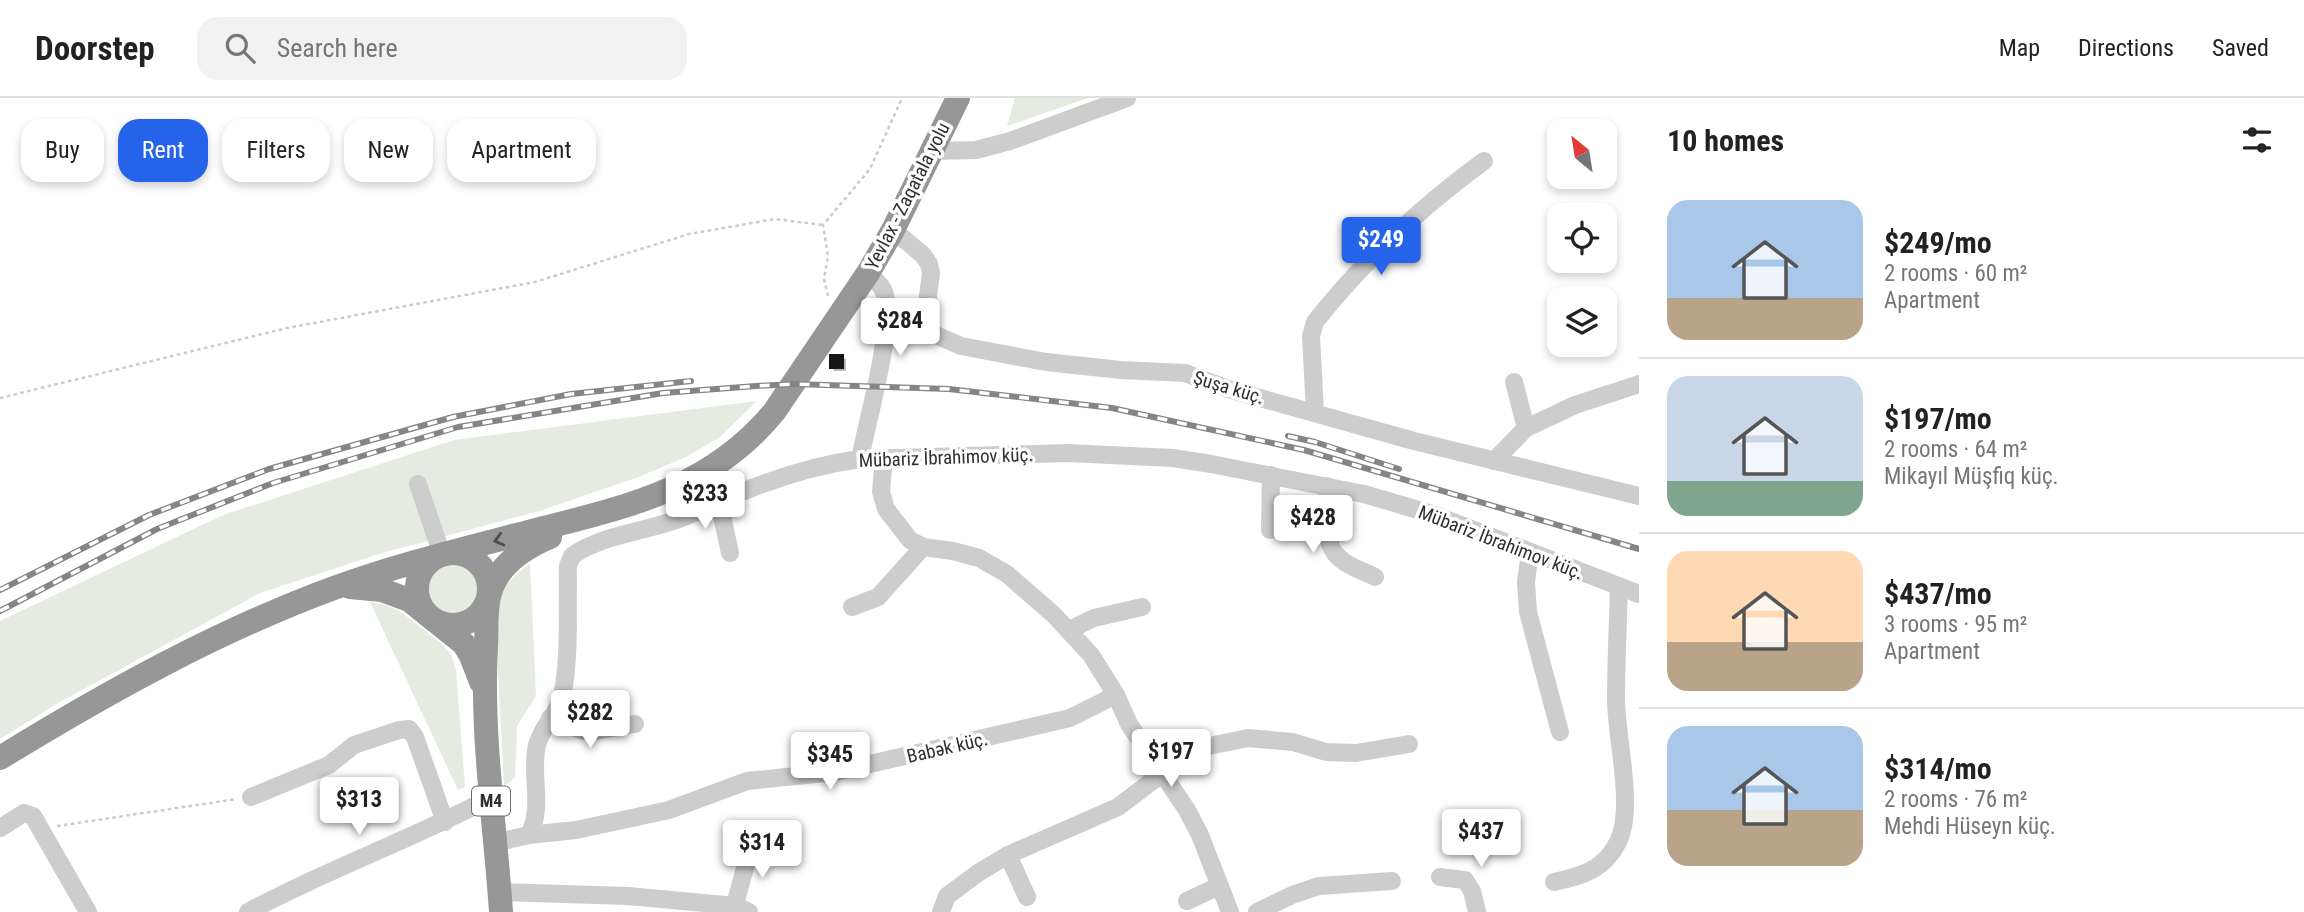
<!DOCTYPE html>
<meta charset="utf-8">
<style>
body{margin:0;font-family:"Roboto Condensed",sans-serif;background:#f2f2f2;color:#222;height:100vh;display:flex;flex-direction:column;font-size:26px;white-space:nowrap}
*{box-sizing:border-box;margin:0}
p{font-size:23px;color:#767676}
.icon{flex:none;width:38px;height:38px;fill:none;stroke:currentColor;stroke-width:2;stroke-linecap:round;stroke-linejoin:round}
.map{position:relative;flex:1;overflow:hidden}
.side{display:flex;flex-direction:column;background:#fff;width:665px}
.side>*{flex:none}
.top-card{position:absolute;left:21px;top:21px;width:665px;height:63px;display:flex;gap:14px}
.needle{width:46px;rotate:330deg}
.controls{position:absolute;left:1547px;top:21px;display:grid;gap:14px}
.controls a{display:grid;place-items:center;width:70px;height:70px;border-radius:14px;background:#fff;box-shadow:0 4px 10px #0003;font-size:35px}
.price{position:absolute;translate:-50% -60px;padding:0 16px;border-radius:7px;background:#fff;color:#222;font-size:23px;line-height:46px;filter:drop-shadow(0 2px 4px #0008)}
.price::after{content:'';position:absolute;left:50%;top:42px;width:21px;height:16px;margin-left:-10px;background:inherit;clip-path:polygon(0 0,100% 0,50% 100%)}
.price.current{background:#2563eb;color:#fff}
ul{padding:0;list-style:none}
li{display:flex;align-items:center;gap:21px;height:175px;padding:0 28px}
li+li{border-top:2px solid #e0e0e0}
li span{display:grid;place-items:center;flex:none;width:196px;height:140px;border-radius:21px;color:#555}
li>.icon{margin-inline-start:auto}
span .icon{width:84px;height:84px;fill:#fffc;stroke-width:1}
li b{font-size:30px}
h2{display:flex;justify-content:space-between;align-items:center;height:84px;padding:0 28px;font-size:30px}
.pill{padding:0 24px;border-radius:21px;background:#fff;box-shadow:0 4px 10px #0003;font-size:24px;line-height:63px}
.pill.current{background:#2563eb;color:#fff}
header{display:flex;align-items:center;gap:42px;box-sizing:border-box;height:98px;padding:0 35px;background:#fff;border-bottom:2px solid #e0e0e0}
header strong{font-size:33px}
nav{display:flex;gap:38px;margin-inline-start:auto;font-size:24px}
.search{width:490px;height:63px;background:#f2f2f2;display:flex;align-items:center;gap:18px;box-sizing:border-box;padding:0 24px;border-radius:21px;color:#767676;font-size:26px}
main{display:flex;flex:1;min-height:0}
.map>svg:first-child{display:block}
.green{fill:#e5ebdf}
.building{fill:#171717;filter:url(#shadow)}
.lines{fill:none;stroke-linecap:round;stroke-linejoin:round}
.path{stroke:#cacaca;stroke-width:2.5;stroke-dasharray:3.5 3.5;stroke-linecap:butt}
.minor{stroke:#cdcdcd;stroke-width:18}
.highway{stroke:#979797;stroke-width:24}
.rail-casing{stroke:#858585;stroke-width:6}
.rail{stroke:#fff;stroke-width:3.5;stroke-dasharray:10;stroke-linecap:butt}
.oneway{stroke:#4f4f4f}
.labels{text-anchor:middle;stroke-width:7;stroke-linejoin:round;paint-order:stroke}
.shield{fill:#fff;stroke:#6e6e6e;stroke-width:2}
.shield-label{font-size:18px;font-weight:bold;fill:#303030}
.street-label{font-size:19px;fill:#303030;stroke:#fff}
</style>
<header>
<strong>Doorstep</strong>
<div class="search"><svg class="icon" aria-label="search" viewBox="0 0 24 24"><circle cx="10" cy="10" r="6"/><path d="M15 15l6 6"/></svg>Search here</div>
<nav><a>Map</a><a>Directions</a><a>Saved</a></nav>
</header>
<main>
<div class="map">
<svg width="1639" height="814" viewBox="0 0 1639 814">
<defs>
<filter id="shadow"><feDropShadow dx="4.5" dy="4.5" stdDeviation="0" flood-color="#0004"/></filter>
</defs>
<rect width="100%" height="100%" fill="#fff"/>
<g class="green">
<polygon points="1015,0 1088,0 1007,28"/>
<polygon points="757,303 720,339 686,359 636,380 539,413 379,456 260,495 58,605 0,641 0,523 223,417 454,342"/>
<circle cx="455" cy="491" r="26"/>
<path d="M530 465 536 598 517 628 515 680 504 688 495 516C501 489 509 483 530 465Z"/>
<polygon points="370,504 386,507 401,514 442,546 450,555 456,571 465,689 458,692"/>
</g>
<rect class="building" x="829" y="256" width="15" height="15"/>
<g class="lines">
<g class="path">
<polyline points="828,198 824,181 828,158 823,127 870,71 902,0"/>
<polyline points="0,300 287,230 535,184 689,136 775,121 823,127"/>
<polyline points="57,728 237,701"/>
</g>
<g class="minor">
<polyline points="932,53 976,52 1010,43 1127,0"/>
<polyline points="893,132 923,157 929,166 931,175 925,221 928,231 938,238 961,248 1046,264 1121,272 1185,275 1228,291 1414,343 1639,398"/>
<polyline points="1514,284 1526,330"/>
<path d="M1315 315 1311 238 1315 224C1364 162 1421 109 1484 63"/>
<polyline points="884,360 881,394 886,411 910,442 923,449 953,453 979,460 1007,476 1054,517 1091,557 1116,597 1129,626 1187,712 1200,737 1230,814"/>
<path d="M860 361C867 324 894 229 885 197 883 188 875 182 868 175"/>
<polyline points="1494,363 1526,330 1575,307 1639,286"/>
<polyline points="418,386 442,457"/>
<path d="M1327 388 1330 446C1336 465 1359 471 1375 479"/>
<polyline points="719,404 730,455"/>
<polyline points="1270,432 1271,377"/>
<polyline points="1530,454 1526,484 1528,514 1560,634"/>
<polyline points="852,509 878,499 923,449"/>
<polyline points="1069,532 1094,520 1142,509"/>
<polyline points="550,620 583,633 596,633 635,626"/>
<polyline points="251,699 329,667 354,647 399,632 409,631 415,639 445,724"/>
<polyline points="0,730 24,715 33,718 88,814"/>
<polyline points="529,737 576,732 669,712 747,683 835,674 1070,620 1116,597"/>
<path d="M494 745 529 737C544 708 530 677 537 647 541 631 554 619 560 604 571 571 567 505 568 468L572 458C600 438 641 434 673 423 700 414 725 400 752 390 788 376 823 366 860 361L1068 355 1173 360 1211 366 1364 396 1435 417 1639 496"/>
<polyline points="1008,757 1027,799"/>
<polyline points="1440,779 1465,782 1472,793 1477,814"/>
<path d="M1554 784C1582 778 1604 772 1618 744 1635 710 1616 640 1616 601 1616 563 1618 526 1619 488"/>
<polyline points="500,794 628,798 736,808 749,814"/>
<polyline points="1187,803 1219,788"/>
<path d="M248 814C327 771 411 742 490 700"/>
<polyline points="733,814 754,737"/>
<polyline points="941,814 947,798 978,775 1008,757 1118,709 1184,659 1209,648 1248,640 1293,644 1326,654 1356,655 1409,646"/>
<polyline points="1257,814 1292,797 1319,788 1392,783"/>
</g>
<g class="highway">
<circle cx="453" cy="491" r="36"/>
<polyline points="350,489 382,492 409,502 464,546 471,558 481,584"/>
<path d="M0 660C106 595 217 533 334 490 397 467 463 451 528 434 622 410 709 393 774 314L868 175 893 132 958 0"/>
<path d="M501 814C495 725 481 637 486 548 487 532 485 511 490 495 498 467 524 450 550 439"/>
</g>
<g class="rail-casing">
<g id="rail">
<polyline points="1288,338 1315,344 1399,371"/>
<polyline points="0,492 149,417 269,371 453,319 571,296 691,283"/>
<polyline points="0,513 157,431 273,385 458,329 663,295 756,288 794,286 949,291 1112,310 1304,352 1639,451"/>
</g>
</g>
<use href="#rail" class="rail"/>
</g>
<defs><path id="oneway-chevron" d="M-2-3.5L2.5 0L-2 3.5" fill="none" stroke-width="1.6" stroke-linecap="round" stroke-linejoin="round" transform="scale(1.75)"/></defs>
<use class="oneway" href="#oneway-chevron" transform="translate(499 442) rotate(165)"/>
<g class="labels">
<rect class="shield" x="472" y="688.5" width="38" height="29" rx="5"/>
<g class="shield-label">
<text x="491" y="709">M4</text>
</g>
<g class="street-label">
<text transform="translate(907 98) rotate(-63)" y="7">Yevlax - Zaqatala yolu</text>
<text transform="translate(1229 289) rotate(17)" y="7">Şuşa küç.</text>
<text transform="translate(946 359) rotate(-2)" y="7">Mübariz İbrahimov küç.</text>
<text transform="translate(1501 444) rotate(21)" y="7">Mübariz İbrahimov küç.</text>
<text transform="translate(947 649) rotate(-13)" y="7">Babək küç.</text>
</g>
</g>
</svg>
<div class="controls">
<a><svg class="needle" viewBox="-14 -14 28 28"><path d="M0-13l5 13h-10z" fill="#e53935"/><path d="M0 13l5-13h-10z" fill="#767676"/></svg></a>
<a><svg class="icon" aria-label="locate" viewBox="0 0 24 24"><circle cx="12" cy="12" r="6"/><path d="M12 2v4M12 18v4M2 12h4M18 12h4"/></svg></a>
<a><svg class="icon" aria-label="layers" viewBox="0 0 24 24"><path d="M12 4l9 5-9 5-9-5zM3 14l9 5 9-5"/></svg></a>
</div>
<b class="price current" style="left:1381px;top:179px">$249</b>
<b class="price" style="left:900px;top:260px">$284</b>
<b class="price" style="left:705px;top:433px">$233</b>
<b class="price" style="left:1313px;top:457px">$428</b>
<b class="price" style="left:590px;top:652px">$282</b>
<b class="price" style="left:1171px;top:691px">$197</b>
<b class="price" style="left:830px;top:694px">$345</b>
<b class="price" style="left:359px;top:739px">$313</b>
<b class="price" style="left:1481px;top:771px">$437</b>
<b class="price" style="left:762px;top:782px">$314</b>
<div class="top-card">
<a class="pill">Buy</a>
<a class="pill current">Rent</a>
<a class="pill">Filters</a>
<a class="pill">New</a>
<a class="pill">Apartment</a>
</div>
</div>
<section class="side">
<h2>10 homes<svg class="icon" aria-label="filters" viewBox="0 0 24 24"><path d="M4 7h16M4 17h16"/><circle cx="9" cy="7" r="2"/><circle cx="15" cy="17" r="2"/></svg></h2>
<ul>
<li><span style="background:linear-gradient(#a9c7e8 70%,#b9a48a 0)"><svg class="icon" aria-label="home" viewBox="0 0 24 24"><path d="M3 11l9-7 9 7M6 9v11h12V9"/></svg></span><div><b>$249/mo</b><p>2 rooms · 60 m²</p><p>Apartment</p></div></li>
<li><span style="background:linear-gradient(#c9d6e8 75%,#7fa58c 0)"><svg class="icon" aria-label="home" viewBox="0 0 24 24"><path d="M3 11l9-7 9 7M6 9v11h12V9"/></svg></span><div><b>$197/mo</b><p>2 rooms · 64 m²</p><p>Mikayıl Müşfiq küç.</p></div></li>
<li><span style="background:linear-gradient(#ffd9b3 65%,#b9a48a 0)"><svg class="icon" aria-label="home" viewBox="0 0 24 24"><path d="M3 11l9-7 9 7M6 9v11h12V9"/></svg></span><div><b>$437/mo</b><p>3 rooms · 95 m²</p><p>Apartment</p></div></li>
<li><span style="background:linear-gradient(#a9c7e8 60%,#b9a48a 0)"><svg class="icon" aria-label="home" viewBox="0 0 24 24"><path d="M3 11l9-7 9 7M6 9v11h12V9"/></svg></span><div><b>$314/mo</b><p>2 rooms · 76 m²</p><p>Mehdi Hüseyn küç.</p></div></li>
</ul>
</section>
</main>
